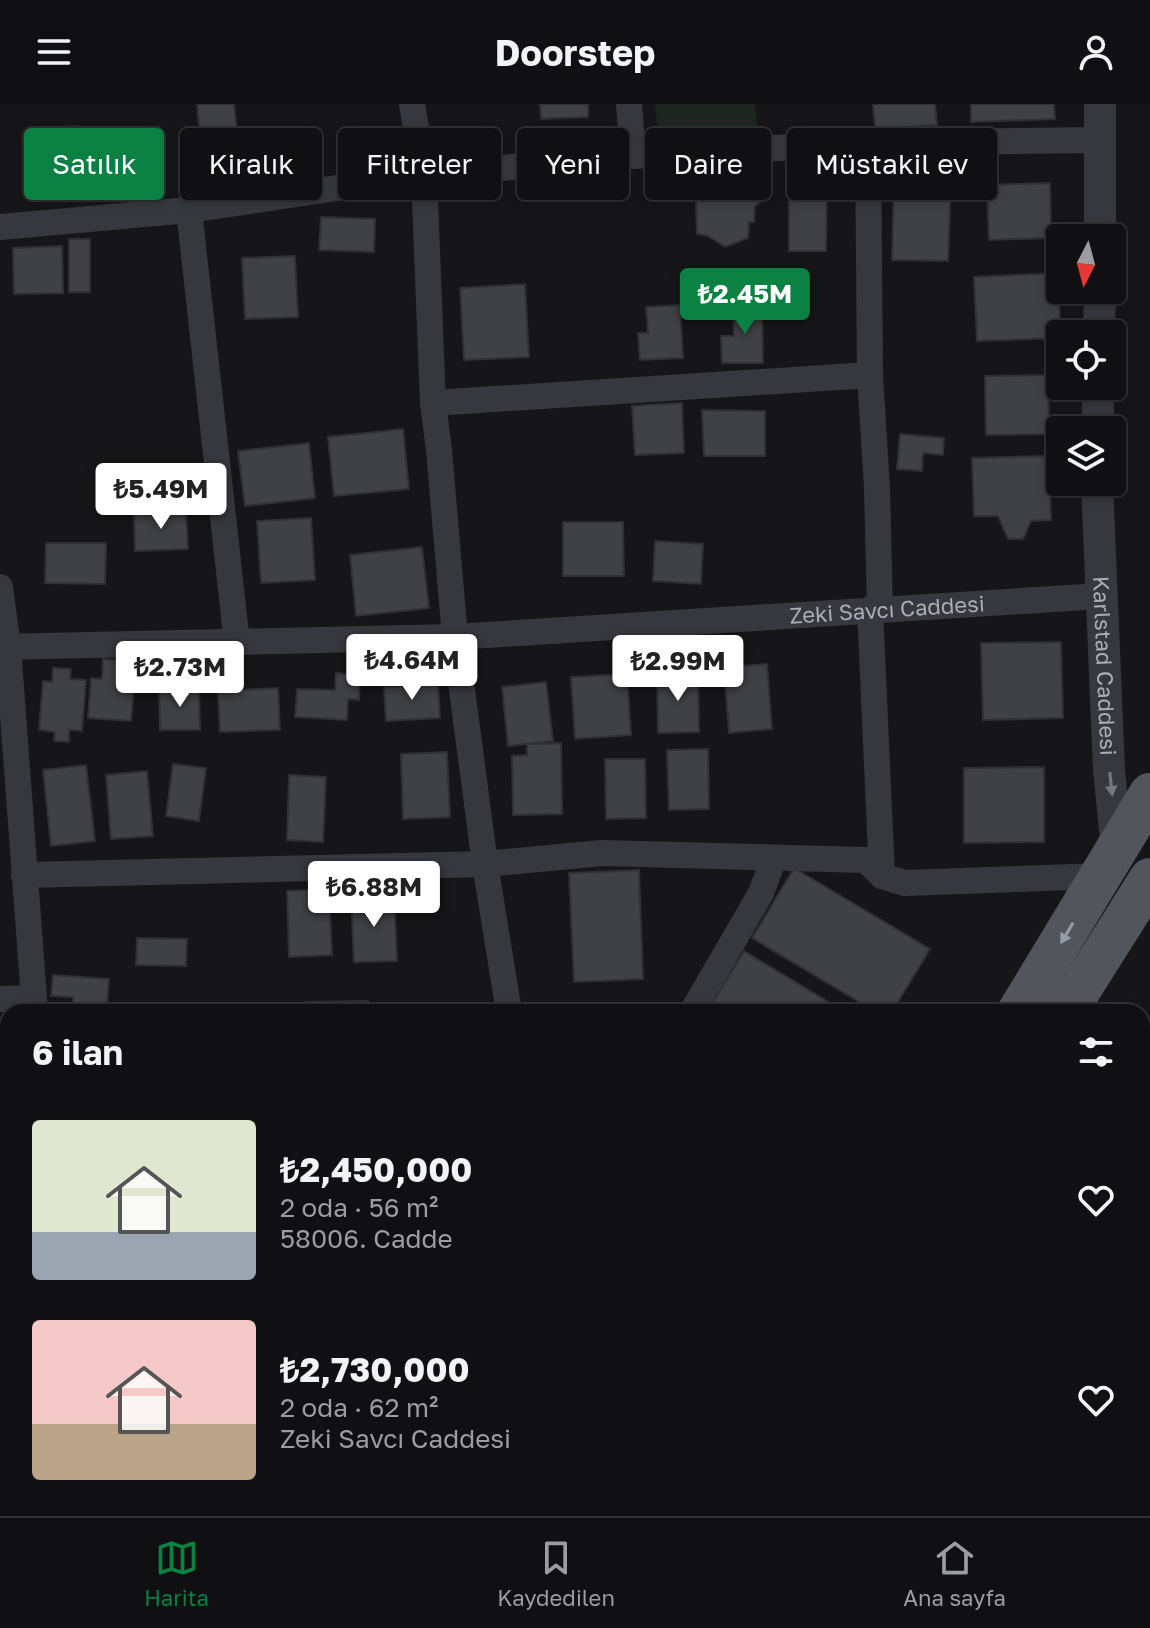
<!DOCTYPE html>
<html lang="tr">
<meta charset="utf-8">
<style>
body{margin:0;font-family:"Golos Text",sans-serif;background:#19191b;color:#f1f3f6;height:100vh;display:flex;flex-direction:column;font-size:30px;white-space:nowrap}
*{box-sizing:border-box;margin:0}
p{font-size:26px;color:#9c9d9f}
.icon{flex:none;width:44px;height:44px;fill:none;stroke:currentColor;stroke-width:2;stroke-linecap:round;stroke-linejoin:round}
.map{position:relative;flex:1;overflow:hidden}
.panel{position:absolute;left:0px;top:900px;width:1150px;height:512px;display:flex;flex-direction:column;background:#101012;border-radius:24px 24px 0 0;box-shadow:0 4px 12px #0003,0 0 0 2px #303032}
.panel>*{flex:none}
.banner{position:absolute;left:24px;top:24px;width:1102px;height:72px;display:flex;gap:16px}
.needle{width:52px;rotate:186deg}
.tools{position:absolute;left:1046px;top:120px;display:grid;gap:16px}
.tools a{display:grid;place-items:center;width:80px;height:80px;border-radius:8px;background:#101012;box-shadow:0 4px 12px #0003,0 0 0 2px #303032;font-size:40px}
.price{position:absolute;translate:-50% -68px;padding:0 18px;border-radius:8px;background:#fff;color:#222;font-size:26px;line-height:52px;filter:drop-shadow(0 2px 4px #0008)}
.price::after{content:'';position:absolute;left:50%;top:48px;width:24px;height:18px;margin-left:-12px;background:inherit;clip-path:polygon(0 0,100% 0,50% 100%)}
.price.selected{background:#0b8043;color:#fff}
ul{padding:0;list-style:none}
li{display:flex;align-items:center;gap:24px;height:200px;padding:0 32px}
li span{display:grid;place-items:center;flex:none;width:224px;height:160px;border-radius:8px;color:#555}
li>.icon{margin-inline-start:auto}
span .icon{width:96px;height:96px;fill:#fffc;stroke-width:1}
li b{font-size:34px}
h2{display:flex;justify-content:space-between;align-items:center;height:96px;padding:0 32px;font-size:34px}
.tag{padding:0 28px;border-radius:8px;background:#101012;box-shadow:0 4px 12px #0003,0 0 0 2px #303032;font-size:28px;line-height:72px}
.tag.selected{background:#0b8043;color:#fff}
header{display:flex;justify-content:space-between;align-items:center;height:104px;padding:0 32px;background:#101012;font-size:36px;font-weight:700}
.dock{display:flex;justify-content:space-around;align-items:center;height:112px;border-top:2px solid #303032;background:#101012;font-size:22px;color:#9c9d9f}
.dock a{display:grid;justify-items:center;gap:4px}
.dock .selected{color:#0b8043}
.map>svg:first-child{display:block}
.green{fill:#1e261f}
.building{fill:#404145;stroke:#303034;stroke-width:2}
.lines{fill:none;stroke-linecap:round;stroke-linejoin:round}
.minor{stroke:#37383d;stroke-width:26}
.tertiary{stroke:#37383d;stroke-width:32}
.primary{stroke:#53555c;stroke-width:42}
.oneway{fill:#757881}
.oneway2{fill:#979ba6}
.labels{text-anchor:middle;stroke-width:8;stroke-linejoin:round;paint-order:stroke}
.street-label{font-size:22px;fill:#a8adb8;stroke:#111113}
</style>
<header><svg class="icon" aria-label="menu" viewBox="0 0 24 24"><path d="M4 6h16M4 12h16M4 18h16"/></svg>Doorstep<svg class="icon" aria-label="person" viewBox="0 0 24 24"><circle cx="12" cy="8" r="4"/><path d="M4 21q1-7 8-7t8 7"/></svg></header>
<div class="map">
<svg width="1150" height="1412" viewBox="0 0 1150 1412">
<rect width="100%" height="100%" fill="#161618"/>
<g class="green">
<polygon points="655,0 755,0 758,36 659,44"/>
<polygon points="1142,1272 1150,1276 1150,1412 1047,1412 1051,1404 1142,1404"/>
</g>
<g class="building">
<polygon points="197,0 234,0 238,38 201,42"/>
<polygon points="540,0 588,0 588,13 541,15"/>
<polygon points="873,0 935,0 937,21 875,25"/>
<polygon points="971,0 1054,0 1055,15 971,18"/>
<polygon points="78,22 82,74 29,78 26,26"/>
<polygon points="789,64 827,64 826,147 789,147"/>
<polygon points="756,73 762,97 755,102 754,118 749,118 748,134 725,143 708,132 697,130 695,75"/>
<polygon points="894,75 951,76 948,157 892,156"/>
<polygon points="1050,79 1051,134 989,136 987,81"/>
<polygon points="321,113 375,115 374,148 319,146"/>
<rect x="69" y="135" width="21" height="53"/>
<polygon points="62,142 63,189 14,190 13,144"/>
<polygon points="295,152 298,213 245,215 242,154"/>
<polygon points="1059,169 1060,234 977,237 974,173"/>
<polygon points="525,180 529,253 464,256 460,184"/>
<polygon points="733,200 762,200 763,259 722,259 721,232 734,232"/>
<polygon points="680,201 683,254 640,256 638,229 648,229 646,203"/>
<polygon points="1048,271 1049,330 986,331 985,272"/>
<polygon points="682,299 684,349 635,351 632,302"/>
<polygon points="702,306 765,307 765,352 704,352"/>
<polygon points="403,325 409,385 334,392 328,333"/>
<polygon points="900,330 944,334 943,351 923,349 922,367 897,365"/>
<polygon points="309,339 315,394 245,402 238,347"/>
<polygon points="1049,352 1051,416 1031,417 1023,435 1008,435 998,412 974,412 972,354"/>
<polygon points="186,407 188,445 135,447 134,409"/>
<polygon points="311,414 315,476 261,479 257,417"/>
<polygon points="563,418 623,418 624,472 563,472"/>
<polygon points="655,437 703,440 701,480 653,477"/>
<polygon points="46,439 106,439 105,480 45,479"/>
<polygon points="422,443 429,504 356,512 350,451"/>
<polygon points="1061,538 1063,614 983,616 981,539"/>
<polygon points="103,555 136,558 131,617 88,614 91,574 102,575"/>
<polygon points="767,560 772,625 729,629 724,563"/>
<polygon points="53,564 71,565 70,575 86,576 82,627 69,626 69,638 54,637 55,628 39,626 43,577 52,578"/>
<polygon points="336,569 360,571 359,596 348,595 347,616 295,613 297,585 335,586"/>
<polygon points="698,569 699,628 658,629 657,570"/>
<polygon points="627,570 631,631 575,635 571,573"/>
<polygon points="546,578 553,637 508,642 502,583"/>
<polygon points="438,580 440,614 386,617 384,583"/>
<polygon points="199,584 200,626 160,626 159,585"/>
<polygon points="278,584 280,626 220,628 218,587"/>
<polygon points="561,639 562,710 513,711 512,652 527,651 527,640"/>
<polygon points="708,645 709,705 669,706 667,646"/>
<polygon points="447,648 450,713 403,715 401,650"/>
<polygon points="605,655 645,655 646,714 606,715"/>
<polygon points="173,660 206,664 199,717 166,712"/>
<polygon points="86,661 95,737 51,742 43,666"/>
<polygon points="1044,663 1044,738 964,739 964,664"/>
<polygon points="147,667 153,732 111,735 106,671"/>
<polygon points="289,671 326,673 323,738 287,736"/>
<polygon points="794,764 930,845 892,908 876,908 752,834"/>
<polygon points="639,766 643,875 574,878 569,769"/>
<polygon points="329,785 332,851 289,853 287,787"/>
<polygon points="394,791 397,857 354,858 351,793"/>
<polygon points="137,834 187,835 186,862 136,861"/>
<polygon points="744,847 845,908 707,908"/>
<polygon points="53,871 109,875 107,901 118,901 118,908 62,908 62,901 73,902 73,893 51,892"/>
<polygon points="368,897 368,908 305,908 305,898"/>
<polygon points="1142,948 1150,953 1150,1027 1142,1041"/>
<polygon points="0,974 8,975 8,1032 0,1031"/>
<rect x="0" y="1057" width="8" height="20"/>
<polygon points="0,1221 8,1223 8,1322 0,1321"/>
<polygon points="346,1404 398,1404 396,1412 373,1412"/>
<polygon points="828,1404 893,1404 897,1412 829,1412"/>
</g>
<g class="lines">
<g class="minor">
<polyline points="412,0 424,71 433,299 439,346 455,533 485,760 509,908"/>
<polyline points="629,0 633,52"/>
<polyline points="868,39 870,271 877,384 880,504"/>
<polyline points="189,106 237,539"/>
<polyline points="0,123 189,106 424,71 633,52 868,39 1101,36"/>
<polyline points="433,299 870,271"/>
<polyline points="0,483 8,543 35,908"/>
<polyline points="870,505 882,772"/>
<path id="s1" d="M0 543 455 533 1101 492"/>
<polyline points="24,771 485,760 602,749 866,756 882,772 905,779 1101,772"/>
<polyline points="0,895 33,894"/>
<polyline points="692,908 761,789 774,754"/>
<polyline points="0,1212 8,1214"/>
<polyline points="1142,1221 1150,1208"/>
<polyline points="300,1412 301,1404"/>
<polyline points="1025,1412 1030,1404"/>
</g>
<g class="tertiary">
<polyline points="1100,134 1100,0"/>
<polyline points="1099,230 1100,186"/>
<polyline points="1098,326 1098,282"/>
<path id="s2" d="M1097 378 1109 666 1117 746"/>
<polyline points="0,1390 8,1391"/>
<polyline points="70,1404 110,1412"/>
</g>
<g class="primary">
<polyline points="1018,908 1150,690"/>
<polyline points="1066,908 1150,775"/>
<polyline points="667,1412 683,1404"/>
<polyline points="765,1412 770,1404"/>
</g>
</g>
<defs><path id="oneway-solid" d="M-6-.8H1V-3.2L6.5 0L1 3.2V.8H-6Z" transform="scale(2)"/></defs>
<use class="oneway" href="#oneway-solid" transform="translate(1111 680) rotate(84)"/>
<use class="oneway2" href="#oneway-solid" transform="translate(1067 829) rotate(121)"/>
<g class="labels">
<g class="street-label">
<text dy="8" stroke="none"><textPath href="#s1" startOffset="888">Zeki Savcı Caddesi</textPath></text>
<text dy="8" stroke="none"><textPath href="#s2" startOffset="184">Karlstad Caddesi</textPath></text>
</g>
</g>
</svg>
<div class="tools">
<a><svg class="needle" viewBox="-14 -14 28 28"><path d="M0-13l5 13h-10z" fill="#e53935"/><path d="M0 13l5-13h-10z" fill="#9c9d9f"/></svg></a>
<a><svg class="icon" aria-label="locate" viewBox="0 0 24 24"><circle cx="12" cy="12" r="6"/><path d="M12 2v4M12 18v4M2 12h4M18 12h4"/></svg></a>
<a><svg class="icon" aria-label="layers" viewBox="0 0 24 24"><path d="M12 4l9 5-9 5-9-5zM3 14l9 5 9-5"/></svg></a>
</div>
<b class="price selected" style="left:745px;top:232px">₺2.45M</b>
<b class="price" style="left:161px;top:427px">₺5.49M</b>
<b class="price" style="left:412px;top:598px">₺4.64M</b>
<b class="price" style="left:678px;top:599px">₺2.99M</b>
<b class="price" style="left:180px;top:605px">₺2.73M</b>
<b class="price" style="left:374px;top:825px">₺6.88M</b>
<div class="banner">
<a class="tag selected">Satılık</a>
<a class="tag">Kiralık</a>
<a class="tag">Filtreler</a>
<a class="tag">Yeni</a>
<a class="tag">Daire</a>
<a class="tag">Müstakil ev</a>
</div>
<section class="panel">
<h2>6 ilan<svg class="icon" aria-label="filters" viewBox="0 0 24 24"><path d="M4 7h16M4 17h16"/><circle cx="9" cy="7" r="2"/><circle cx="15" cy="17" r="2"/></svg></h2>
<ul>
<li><span style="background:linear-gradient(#dfe7d0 70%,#9aa5b1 0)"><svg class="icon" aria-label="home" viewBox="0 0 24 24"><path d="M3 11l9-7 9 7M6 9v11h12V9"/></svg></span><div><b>₺2,450,000</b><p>2 oda · 56 m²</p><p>58006. Cadde</p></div><svg class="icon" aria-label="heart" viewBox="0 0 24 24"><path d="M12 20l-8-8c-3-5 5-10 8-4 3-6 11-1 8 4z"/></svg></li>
<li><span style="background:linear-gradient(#f6c9c9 65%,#b9a48a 0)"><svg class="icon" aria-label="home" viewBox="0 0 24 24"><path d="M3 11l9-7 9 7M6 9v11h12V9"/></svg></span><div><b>₺2,730,000</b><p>2 oda · 62 m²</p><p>Zeki Savcı Caddesi</p></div><svg class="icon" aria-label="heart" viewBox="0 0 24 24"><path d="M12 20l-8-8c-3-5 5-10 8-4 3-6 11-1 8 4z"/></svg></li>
</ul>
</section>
</div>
<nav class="dock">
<a class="selected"><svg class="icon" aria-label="map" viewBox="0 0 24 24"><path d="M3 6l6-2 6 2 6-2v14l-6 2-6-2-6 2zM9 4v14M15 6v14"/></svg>Harita</a>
<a><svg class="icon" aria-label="saved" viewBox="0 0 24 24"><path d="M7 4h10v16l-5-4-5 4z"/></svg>Kaydedilen</a>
<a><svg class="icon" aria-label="home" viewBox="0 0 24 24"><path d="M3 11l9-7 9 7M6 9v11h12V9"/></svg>Ana sayfa</a>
</nav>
